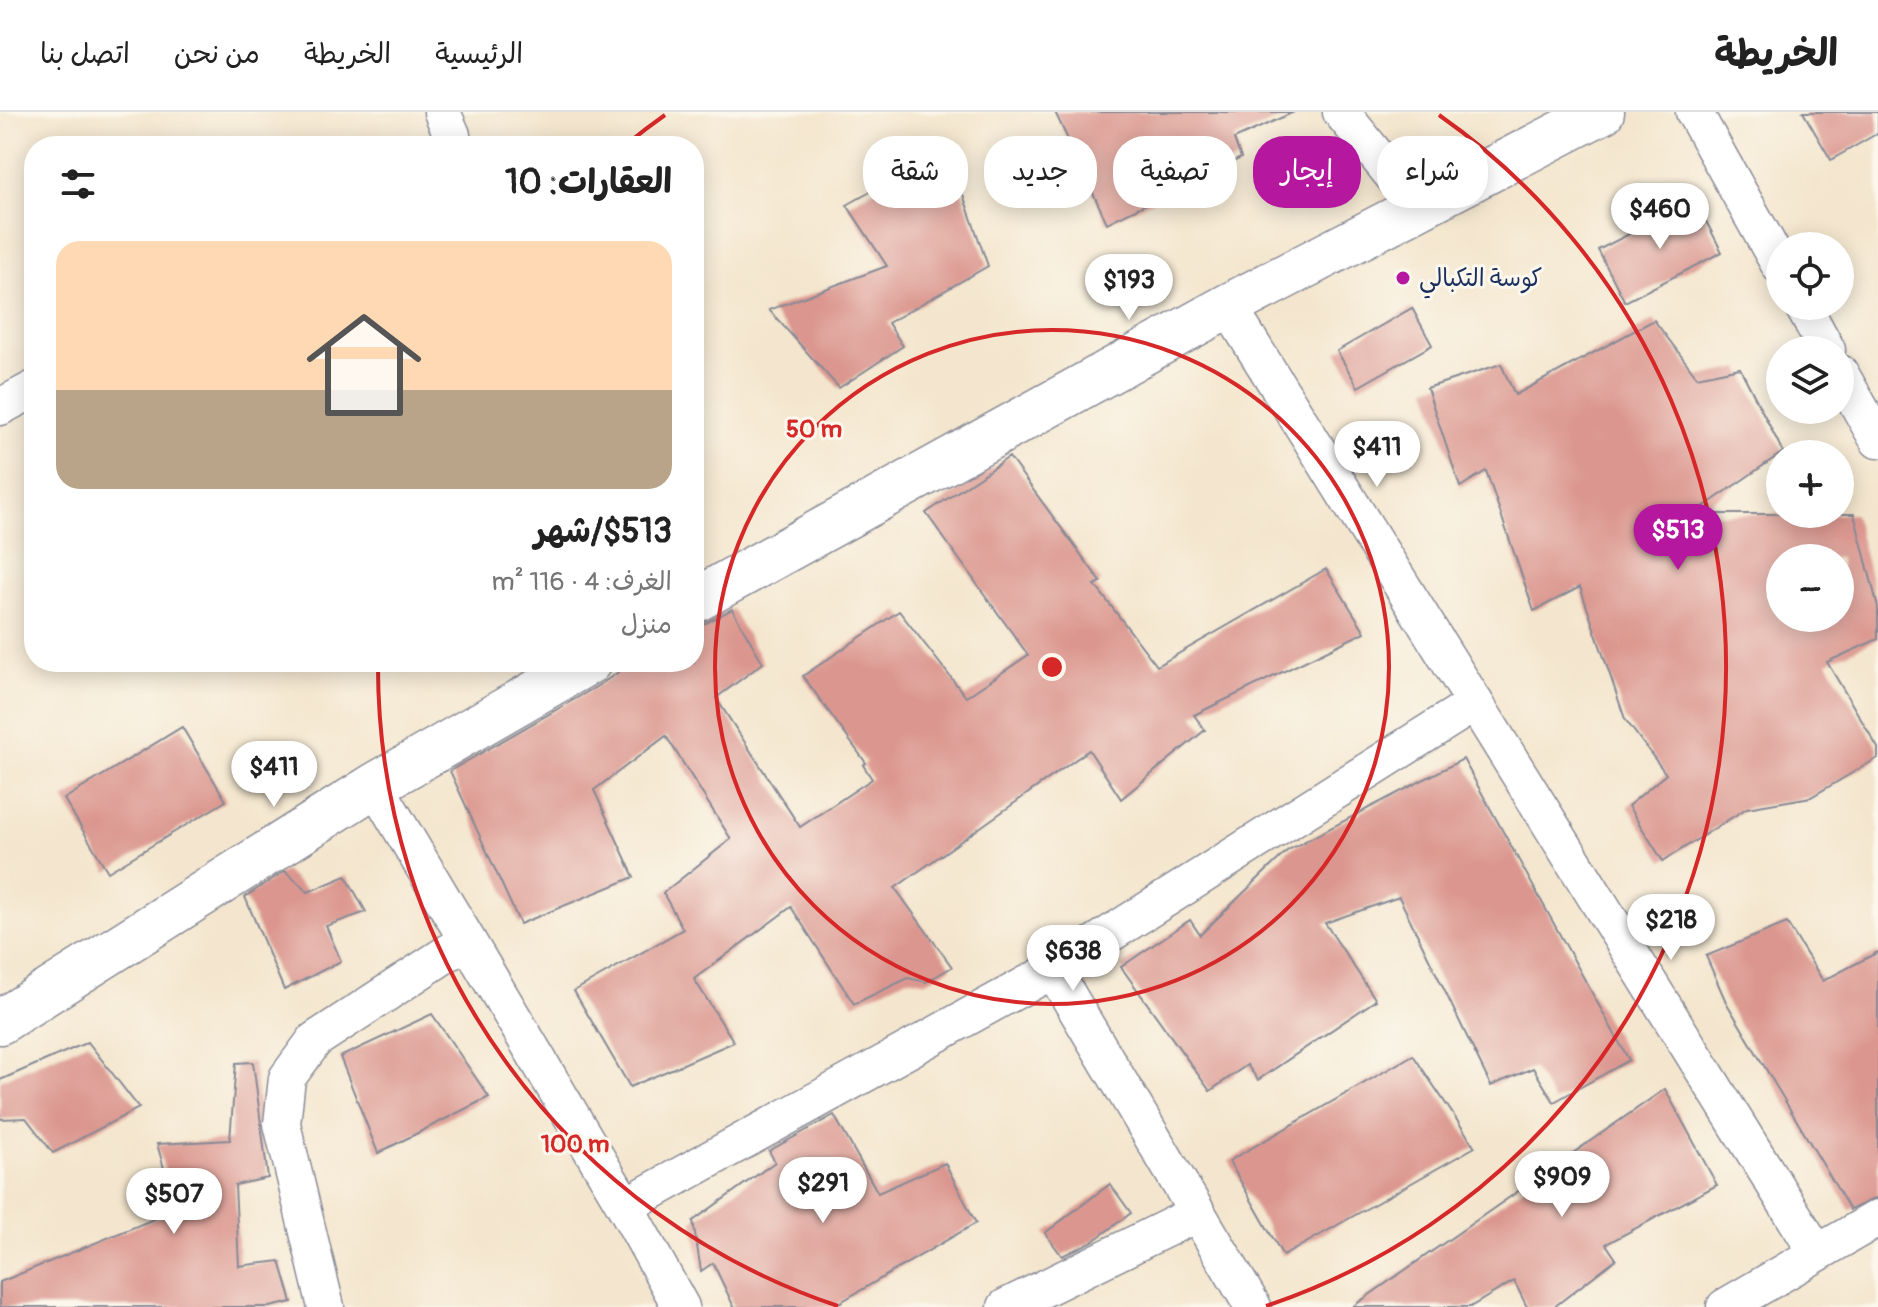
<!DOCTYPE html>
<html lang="ar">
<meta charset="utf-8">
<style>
body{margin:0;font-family:Pangolin,"Playpen Sans Arabic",sans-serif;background:#f6f6f6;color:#222;direction:rtl;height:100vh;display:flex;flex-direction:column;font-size:30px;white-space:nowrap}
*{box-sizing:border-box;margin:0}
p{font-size:26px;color:#767676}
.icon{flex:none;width:44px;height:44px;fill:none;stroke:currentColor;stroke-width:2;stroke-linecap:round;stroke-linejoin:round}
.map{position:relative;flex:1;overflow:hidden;direction:ltr}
.drawer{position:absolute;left:24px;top:24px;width:680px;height:536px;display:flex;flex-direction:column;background:#fff;border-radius:32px;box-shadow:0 4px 20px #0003;direction:rtl}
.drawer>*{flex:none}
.hud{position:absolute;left:728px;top:24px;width:760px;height:72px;direction:rtl;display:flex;gap:16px}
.buttons{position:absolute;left:1766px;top:120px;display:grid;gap:16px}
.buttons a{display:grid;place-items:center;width:88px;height:88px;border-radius:50%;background:#fff;box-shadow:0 4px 20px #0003;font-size:40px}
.price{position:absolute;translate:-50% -68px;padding:0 18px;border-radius:28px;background:#fff;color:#222;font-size:26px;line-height:52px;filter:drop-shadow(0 2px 4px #0008)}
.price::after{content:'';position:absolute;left:50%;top:48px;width:24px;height:18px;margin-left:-12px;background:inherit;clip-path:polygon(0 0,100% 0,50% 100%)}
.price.active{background:#b5179e;color:#fff}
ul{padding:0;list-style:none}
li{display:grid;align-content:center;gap:16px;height:424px;padding:0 32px}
li span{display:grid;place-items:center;height:248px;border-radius:24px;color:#555}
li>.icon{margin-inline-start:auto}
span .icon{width:144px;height:144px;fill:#fffc;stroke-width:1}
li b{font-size:34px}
h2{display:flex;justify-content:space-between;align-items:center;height:96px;padding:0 32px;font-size:34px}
.tag{padding:0 28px;border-radius:32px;background:#fff;box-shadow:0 4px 20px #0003;font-size:28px;line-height:72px}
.tag.active{background:#b5179e;color:#fff}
header{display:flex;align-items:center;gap:48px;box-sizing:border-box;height:112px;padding:0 40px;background:#fff;border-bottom:2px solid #e0e0e0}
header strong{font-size:38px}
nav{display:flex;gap:44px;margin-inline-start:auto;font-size:28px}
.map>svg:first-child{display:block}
.building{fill:#db978f;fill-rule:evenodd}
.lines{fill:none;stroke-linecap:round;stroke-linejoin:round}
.minor-casing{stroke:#888a96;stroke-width:39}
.tertiary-casing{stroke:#888a96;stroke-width:47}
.minor{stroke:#fff;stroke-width:36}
.tertiary{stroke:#fff;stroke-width:44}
.ring{fill:none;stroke:#d62828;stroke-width:4}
.poi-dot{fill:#b5179e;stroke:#fbf7ec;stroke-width:3}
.labels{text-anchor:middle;stroke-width:6;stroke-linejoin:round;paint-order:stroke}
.poi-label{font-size:24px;fill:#1b2f5e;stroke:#fbf7ec;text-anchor:start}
.centre{fill:#d62828;stroke:#fbf7ec;stroke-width:4}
.ring-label{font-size:24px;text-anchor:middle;font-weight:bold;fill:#d62828;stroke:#fbf7ec;stroke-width:6;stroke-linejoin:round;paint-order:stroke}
</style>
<header>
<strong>الخريطة</strong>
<nav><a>الرئيسية</a><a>الخريطة</a><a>من نحن</a><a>اتصل بنا</a></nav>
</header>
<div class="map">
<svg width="1878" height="1195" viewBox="0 0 1878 1195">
<rect width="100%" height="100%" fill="#fbf7ec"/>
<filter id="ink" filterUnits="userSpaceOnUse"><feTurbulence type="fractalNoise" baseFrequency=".0125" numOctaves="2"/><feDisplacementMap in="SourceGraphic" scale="16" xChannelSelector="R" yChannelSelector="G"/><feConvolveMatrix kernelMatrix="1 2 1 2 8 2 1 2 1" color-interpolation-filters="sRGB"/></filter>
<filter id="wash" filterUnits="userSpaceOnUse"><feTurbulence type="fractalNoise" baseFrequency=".006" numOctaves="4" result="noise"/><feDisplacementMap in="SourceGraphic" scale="32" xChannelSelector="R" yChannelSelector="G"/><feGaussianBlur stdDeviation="1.8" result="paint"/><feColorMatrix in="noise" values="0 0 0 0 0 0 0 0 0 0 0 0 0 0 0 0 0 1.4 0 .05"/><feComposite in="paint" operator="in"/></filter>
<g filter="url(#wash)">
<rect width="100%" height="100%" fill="#f4e6ce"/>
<g id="blocks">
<g class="building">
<polygon points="1055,0 1294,0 1234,27 1241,46 1107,111"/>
<polygon points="1803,0 1878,0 1878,21 1831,48"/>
<polygon points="947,37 988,154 888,211 903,234 839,276 769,198 887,154 847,93"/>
<polygon points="1695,88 1722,140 1625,190 1598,138"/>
<polygon points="1412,196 1432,233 1358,275 1337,239"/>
<path d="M1654 208 1697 265 1740 256 1783 340 1693 402H1854L1878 495V527L1827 550 1878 636V646L1811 685 1747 696 1663 749 1628 694 1666 662 1625 607 1580 475 1534 499 1486 359 1460 375 1427 276 1501 252 1515 283ZM1780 446H1840V506H1780Z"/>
<polygon points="1009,345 1101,470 1095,473 1157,554 1326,457 1365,520 1194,603 1205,618 1121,687 1089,638 895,776 952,855 926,870 908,866 854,892 791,795 694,867 734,930 630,975 574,879 683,817 663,781 731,727 666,624 594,678 634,765 520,812 450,659 601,572 633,550 694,550 694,514 706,511 732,497 763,551 716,586 800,715 872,667 863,653 866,651 803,564 899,499 966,585 1028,543 926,401"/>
<polygon points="182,615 226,689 108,760 64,687"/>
<polygon points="1463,647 1629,948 1554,990 1533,956 1491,974 1399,785 1325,811 1376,888 1258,968 1247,953 1210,979 1121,855 1190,808 1200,823 1288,738"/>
<polygon points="285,759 308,780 346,764 366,800 326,814 341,849 284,878 245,785"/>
<polygon points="1787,811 1823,869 1878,840 1878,1085 1850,1098 1726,890 1706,844"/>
<polygon points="432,902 489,985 378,1041 340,945"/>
<polygon points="88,930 139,996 53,1041 26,1006 0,1007 0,968"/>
<polygon points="1413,943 1475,1035 1283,1144 1229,1049"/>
<polygon points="253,950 268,1066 235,1073 239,1154 280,1149 292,1190 270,1195 0,1195 0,1170 176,1098 157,1032 230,1028 236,951"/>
<polygon points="1665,977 1717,1073 1606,1132 1616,1147 1554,1195 1527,1195 1514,1169 1470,1195 1352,1195"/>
<polygon points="834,1003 878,1081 945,1051 976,1111 832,1195 734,1195 713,1151 701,1159 693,1109 775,1050 769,1039"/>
<polygon points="1110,1072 1131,1101 1093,1129 1062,1144 1045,1121"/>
</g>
</g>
</g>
<g filter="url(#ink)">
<use href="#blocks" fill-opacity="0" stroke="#888a96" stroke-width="2"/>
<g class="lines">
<g class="minor-casing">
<g id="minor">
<polyline points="442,0 452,23 453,34"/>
<polyline points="1341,0 1419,96"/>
<polyline points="1694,0 1780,154"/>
<polyline points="1228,194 1817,1141"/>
<polyline points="1803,194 1827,238"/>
<polyline points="1840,261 1878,328"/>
<polyline points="0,295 34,277"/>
<polyline points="375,673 625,1094 681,1195"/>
<polyline points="1053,858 1253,1195"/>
<polyline points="625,1094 1053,858 1475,591"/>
<polyline points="326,1195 282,1012 287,966 315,928 466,829"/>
<polyline points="1006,1195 1196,1102"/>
<polyline points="1725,1195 1878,1106"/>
</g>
</g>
<g class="tertiary-casing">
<g id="tertiary">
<polyline points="694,489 1228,194 1602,0"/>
<polyline points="0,910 375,673 589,550"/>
</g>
</g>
<use href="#minor" class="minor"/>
<use href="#tertiary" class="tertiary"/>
</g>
</g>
<g class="ring">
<circle cx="1052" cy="555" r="337"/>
<path d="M838 1194A674 674 0 0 1 378 555M628 31A674 674 0 0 1 665 3M1439 3A674 674 0 0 1 1266 1194"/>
</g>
<circle class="poi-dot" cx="1403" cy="166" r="8"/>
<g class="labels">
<g class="poi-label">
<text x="1419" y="174">كوسة التكبالي</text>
</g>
</g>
<circle cx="1052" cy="555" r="12" class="centre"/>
<g class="ring-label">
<text x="814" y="325">50 m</text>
<text x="575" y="1040">100 m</text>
</g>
</svg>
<div class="buttons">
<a><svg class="icon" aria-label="locate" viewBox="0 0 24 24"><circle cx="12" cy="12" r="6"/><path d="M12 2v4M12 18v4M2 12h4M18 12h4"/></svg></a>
<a><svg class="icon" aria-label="layers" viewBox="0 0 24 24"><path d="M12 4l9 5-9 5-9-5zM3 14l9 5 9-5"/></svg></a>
<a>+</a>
<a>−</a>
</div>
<b class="price" style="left:1660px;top:139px">$460</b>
<b class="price" style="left:1129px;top:210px">$193</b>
<b class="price" style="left:1377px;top:377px">$411</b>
<b class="price active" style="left:1678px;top:460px">$513</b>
<b class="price" style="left:274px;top:697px">$411</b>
<b class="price" style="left:1671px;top:850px">$218</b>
<b class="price" style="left:1073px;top:881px">$638</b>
<b class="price" style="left:1562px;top:1107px">$909</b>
<b class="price" style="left:823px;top:1113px">$291</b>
<b class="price" style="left:174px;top:1124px">$507</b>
<div class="hud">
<a class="tag">شراء</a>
<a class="tag active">إيجار</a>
<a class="tag">تصفية</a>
<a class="tag">جديد</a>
<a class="tag">شقة</a>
</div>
<section class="drawer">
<h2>العقارات: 10<svg class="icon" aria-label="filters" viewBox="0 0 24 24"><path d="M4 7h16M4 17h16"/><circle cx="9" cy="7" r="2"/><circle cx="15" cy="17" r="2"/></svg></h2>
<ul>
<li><span style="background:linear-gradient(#ffd9b3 60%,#b9a48a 0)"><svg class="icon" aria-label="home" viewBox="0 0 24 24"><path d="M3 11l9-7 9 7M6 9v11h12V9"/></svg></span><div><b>$513/شهر</b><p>الغرف: 4 · 116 m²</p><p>منزل</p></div></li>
</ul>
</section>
</div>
